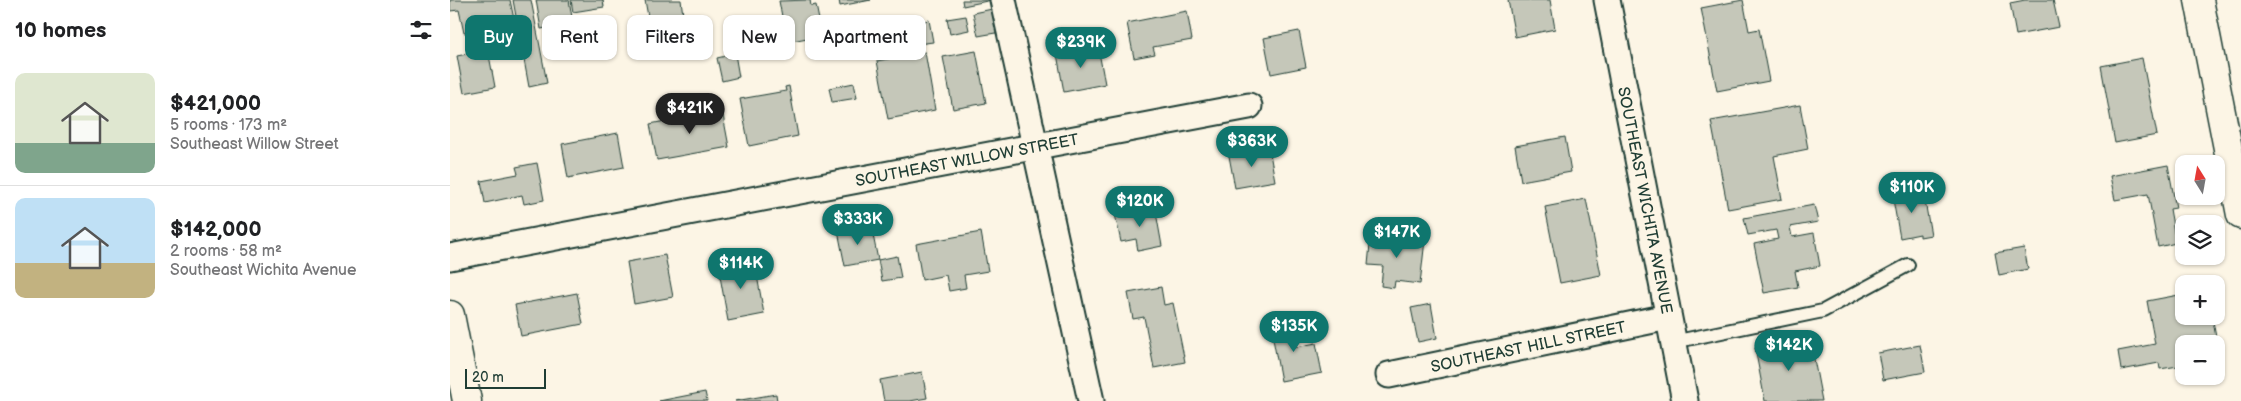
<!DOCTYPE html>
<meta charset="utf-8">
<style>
body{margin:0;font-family:"Balsamiq Sans",sans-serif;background:#f2f2f2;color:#202124;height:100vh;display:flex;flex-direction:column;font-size:19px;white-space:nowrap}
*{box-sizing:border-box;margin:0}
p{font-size:16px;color:#757577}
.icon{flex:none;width:28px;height:28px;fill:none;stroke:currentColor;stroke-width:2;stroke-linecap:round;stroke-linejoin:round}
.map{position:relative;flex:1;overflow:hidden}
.panel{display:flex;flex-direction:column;background:#fff;width:450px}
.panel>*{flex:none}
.top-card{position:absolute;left:15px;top:15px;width:475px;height:45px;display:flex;gap:10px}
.needle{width:32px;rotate:349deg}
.controls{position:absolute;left:1725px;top:155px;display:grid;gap:10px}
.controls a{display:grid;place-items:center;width:50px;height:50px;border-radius:10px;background:#fff;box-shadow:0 1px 4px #0004;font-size:25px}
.scale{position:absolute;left:15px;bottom:12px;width:81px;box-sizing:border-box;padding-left:5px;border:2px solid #1f3d34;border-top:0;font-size:14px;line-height:18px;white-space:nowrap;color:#1f3d34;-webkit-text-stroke:4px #fcf5e5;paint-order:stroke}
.price{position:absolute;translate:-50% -42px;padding:0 11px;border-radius:18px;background:#0f766e;color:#fff;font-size:16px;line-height:32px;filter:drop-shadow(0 1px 2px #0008)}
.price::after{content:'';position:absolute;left:50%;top:30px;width:15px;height:11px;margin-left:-8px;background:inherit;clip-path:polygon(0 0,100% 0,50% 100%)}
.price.active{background:#222;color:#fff}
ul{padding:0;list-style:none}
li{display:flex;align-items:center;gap:15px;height:125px;padding:0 15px}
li+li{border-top:1px solid #e0e0e0}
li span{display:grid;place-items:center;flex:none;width:140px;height:100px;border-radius:10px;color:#555}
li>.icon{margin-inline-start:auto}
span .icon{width:60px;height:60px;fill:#fffc;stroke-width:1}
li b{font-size:21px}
h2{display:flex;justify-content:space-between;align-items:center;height:60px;padding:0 15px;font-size:21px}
.pill{padding:0 18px;border-radius:10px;background:#fff;box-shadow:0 1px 4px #0004;font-size:18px;line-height:45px}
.pill.active{background:#0f766e;color:#fff}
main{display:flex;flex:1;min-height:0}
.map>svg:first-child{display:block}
.building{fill:#c5c7b9;stroke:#1f3d34}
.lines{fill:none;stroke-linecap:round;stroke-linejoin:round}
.lane-casing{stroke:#1f3d34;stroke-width:16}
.street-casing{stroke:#1f3d34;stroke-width:29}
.secondary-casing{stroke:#1f3d34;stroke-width:31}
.lane{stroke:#fcf5e5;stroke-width:12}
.street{stroke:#fcf5e5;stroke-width:25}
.secondary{stroke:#fcf5e5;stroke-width:28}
.labels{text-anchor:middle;stroke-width:4;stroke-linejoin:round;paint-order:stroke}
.street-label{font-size:16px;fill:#1f3d34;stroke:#fcf5e5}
</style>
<main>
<section class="panel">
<h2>10 homes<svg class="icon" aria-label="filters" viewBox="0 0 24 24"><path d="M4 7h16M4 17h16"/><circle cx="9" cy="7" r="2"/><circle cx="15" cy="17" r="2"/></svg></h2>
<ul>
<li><span style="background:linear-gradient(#dfe7d0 70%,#7fa58c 0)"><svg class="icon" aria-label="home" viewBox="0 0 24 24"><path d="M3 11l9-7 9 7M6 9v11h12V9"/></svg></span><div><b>$421,000</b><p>5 rooms · 173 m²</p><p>Southeast Willow Street</p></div></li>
<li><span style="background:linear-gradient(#bfe0f5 65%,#c2b280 0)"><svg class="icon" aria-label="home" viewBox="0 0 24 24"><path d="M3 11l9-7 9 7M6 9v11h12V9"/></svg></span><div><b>$142,000</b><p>2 rooms · 58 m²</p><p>Southeast Wichita Avenue</p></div></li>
</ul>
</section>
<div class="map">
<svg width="1791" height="401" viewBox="0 0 1791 401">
<rect width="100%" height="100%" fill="#fcf5e5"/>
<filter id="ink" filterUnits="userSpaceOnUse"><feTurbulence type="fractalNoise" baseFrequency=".02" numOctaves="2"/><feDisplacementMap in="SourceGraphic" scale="10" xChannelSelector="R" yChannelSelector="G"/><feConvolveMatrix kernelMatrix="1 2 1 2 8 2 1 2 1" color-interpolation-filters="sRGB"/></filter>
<g filter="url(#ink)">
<g class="building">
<polygon points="0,0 60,0 65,24 14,33 9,10 0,11"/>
<polygon points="63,0 81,0 97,83 79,87"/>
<polygon points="86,0 119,0 123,23 91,29"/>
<polygon points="121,0 153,0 154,7 123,12"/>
<polygon points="195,0 231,0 233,15 199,22"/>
<polygon points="360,0 361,6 366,5 372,35 337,42 329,1"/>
<polygon points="389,0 421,0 390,6"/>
<polygon points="512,0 542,0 513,6"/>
<polygon points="1058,0 1100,0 1105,29 1065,37"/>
<polygon points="1293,0 1299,31 1309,29 1319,81 1267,91 1251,8"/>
<polygon points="1575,0 1603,0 1609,27 1566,35 1560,3"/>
<polygon points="547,8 551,32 528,36 523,13"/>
<polygon points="737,11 742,40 703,47 705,54 684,58 677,23"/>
<polygon points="516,16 519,30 500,34 497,19"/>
<polygon points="479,20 483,42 468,44 464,23"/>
<polygon points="849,31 856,67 821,74 814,38"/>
<polygon points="648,47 655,84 614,92 607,54"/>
<polygon points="38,50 45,87 14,93 7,56"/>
<polygon points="526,51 536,103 503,109 493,57"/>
<polygon points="475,52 485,110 438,119 427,61"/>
<polygon points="285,54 289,77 272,81 267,58"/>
<polygon points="1692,58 1707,135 1665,143 1651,66"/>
<polygon points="404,83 407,98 382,102 379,88"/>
<polygon points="339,86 348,136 299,146 290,99 336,91 335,87"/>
<polygon points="1350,105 1358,149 1324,156 1332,199 1278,209 1261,121"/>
<polygon points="272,110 279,147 207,160 200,124"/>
<polygon points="168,133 174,167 118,178 112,144"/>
<polygon points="1115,137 1121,172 1071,181 1065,146"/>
<polygon points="819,148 825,181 785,188 779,156"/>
<polygon points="87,163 94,200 74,204 72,195 35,203 31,181 68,174 66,167"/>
<polygon points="1718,165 1726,208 1720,209 1726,243 1708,247 1698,194 1665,200 1660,176"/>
<polygon points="1470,189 1473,190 1481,235 1470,237 1470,234 1450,238 1442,194"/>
<polygon points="1136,199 1151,275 1110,283 1095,207"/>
<polygon points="1364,205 1368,222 1340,227 1342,237 1364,233 1370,266 1345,271 1348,287 1314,293 1304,244 1328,239 1326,230 1298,235 1294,218"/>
<polygon points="705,207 712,246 688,251 686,239 671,242 665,214"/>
<polygon points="421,225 428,260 395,266 388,231"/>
<polygon points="531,232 538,271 514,275 516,288 499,291 496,275 472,280 466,244"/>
<polygon points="921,234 975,240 970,284 945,281 944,288 931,286 933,266 918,265"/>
<polygon points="1574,248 1578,269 1549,275 1545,253"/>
<polygon points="215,255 223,297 184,304 177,262"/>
<polygon points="447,256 451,278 432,281 428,260"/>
<polygon points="304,259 314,314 278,321 268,265"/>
<polygon points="711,287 714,305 723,303 735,362 704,368 694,317 683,319 678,293"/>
<polygon points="127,293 133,324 71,336 65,305"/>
<polygon points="1734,294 1734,316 1762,316 1770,358 1766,359 1766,344 1734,344 1734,365 1710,369 1709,363 1671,370 1668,351 1705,344 1697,301"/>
<polygon points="981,304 987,338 968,342 961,308"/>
<polygon points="841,319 846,347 866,343 872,373 831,381 820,323"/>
<polygon points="1360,338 1372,401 1315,401 1305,348"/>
<polygon points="1470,345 1475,372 1433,380 1428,353"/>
<polygon points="472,372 477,398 460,401 434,401 430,380"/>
<polygon points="255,392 257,401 209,401"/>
<polygon points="326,394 327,401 285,401"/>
</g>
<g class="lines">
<g class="lane-casing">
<polyline id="lane" points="1223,342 1373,311 1458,265"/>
</g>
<g class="street-casing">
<g id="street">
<polyline points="553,0 641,401"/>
<path id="s1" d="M1157 0 1235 401"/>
<path id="s2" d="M0 257 799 106"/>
<path id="s3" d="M939 375 1218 317"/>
</g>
</g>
<g class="secondary-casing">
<g id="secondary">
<polyline points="1749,0 1791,215"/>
<polyline points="0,315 17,401"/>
</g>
</g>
<use href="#lane" class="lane"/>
<use href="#street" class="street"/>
<use href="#secondary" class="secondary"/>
</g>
</g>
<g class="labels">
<g class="street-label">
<text dy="6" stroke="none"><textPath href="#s2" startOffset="526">SOUTHEAST WILLOW STREET</textPath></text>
<text dy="6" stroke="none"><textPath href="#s1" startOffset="204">SOUTHEAST WICHITA AVENUE</textPath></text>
<text dy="6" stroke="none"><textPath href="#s3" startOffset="142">SOUTHEAST HILL STREET</textPath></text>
</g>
</g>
</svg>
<div class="controls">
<a><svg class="needle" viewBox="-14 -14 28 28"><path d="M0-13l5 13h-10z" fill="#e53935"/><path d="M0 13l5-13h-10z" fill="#757577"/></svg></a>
<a><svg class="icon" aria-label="layers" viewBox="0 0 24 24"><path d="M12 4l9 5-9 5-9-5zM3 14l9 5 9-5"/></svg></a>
<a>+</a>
<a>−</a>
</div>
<div class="scale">20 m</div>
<b class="price" style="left:631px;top:69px">$239K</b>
<b class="price active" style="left:240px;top:135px">$421K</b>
<b class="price" style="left:802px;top:168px">$363K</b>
<b class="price" style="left:1462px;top:214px">$110K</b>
<b class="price" style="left:690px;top:228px">$120K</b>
<b class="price" style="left:408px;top:246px">$333K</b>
<b class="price" style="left:947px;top:259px">$147K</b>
<b class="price" style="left:291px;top:290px">$114K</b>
<b class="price" style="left:844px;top:353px">$135K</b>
<b class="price" style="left:1339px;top:372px">$142K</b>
<div class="top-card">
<a class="pill active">Buy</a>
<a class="pill">Rent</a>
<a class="pill">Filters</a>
<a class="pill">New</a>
<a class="pill">Apartment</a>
</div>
</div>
</main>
